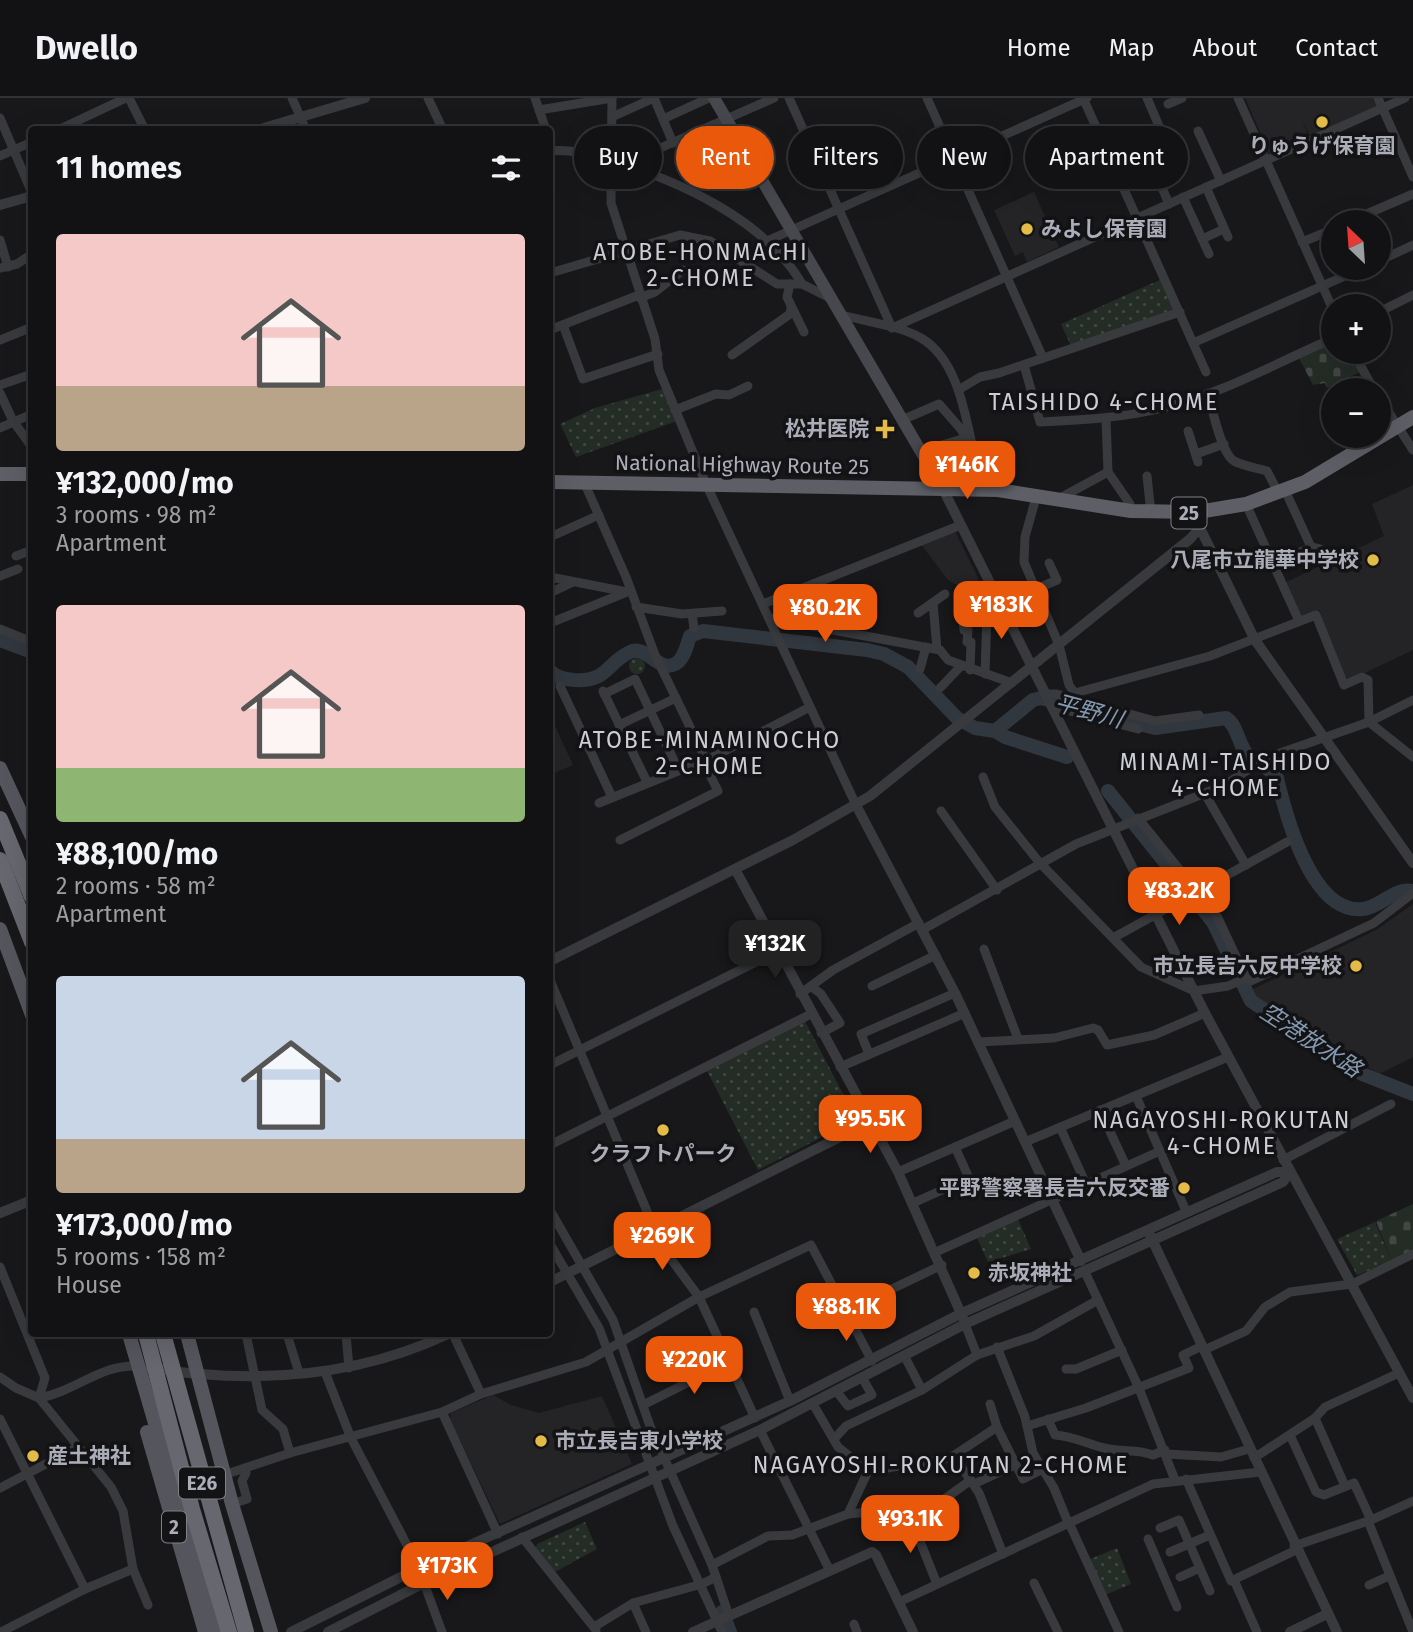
<!DOCTYPE html>
<meta charset="utf-8">
<style>
body{margin:0;font-family:"Fira Sans","Noto Sans JP",sans-serif;background:#1b1b1d;color:#f1f3f6;height:100vh;display:flex;flex-direction:column;font-size:26px;white-space:nowrap}
*{box-sizing:border-box;margin:0}
p{font-size:23px;color:#9c9ea0}
.icon{flex:none;width:38px;height:38px;fill:none;stroke:currentColor;stroke-width:2;stroke-linecap:round;stroke-linejoin:round}
.map{position:relative;flex:1;overflow:hidden}
.sheet{position:absolute;left:28px;top:28px;width:525px;height:1211px;display:flex;flex-direction:column;background:#121214;border-radius:7px;box-shadow:0 7px 28px #0002,0 0 0 2px #313234}
.sheet>*{flex:none}
.banner{position:absolute;left:574px;top:28px;width:665px;height:63px;display:flex;gap:14px}
.needle{width:46px;rotate:335deg}
.tools{position:absolute;left:1321px;top:112px;display:grid;gap:14px}
.tools a{display:grid;place-items:center;width:70px;height:70px;border-radius:50%;background:#121214;box-shadow:0 7px 28px #0002,0 0 0 2px #313234;font-size:35px}
.price{position:absolute;translate:-50% -60px;padding:0 16px;border-radius:14px;background:#ea580c;color:#fff;font-size:23px;line-height:46px;filter:drop-shadow(0 2px 4px #0008)}
.price::after{content:'';position:absolute;left:50%;top:42px;width:21px;height:16px;margin-left:-10px;background:inherit;clip-path:polygon(0 0,100% 0,50% 100%)}
.price.on{background:#222;color:#fff}
ul{padding:0;list-style:none}
li{display:grid;align-content:center;gap:14px;height:371px;padding:0 28px}
li span{display:grid;place-items:center;height:217px;border-radius:7px;color:#555}
li>.icon{margin-inline-start:auto}
span .icon{width:126px;height:126px;fill:#fffc;stroke-width:1}
li b{font-size:30px}
h2{display:flex;justify-content:space-between;align-items:center;height:84px;padding:0 28px;font-size:30px}
.tag{padding:0 24px;border-radius:32px;background:#121214;box-shadow:0 7px 28px #0002,0 0 0 2px #313234;font-size:24px;line-height:63px}
.tag.on{background:#ea580c;color:#fff}
header{display:flex;align-items:center;gap:42px;box-sizing:border-box;height:98px;padding:0 35px;background:#121214;border-bottom:2px solid #313234}
header strong{font-size:33px}
nav{display:flex;gap:38px;margin-inline-start:auto;font-size:24px}
.map>svg:first-child{display:block}
.built{fill:#242427}
.cemetery{fill:url(#cemetery-stones)}
.park{fill:url(#park-dots)}
.lines{fill:none;stroke-linecap:round;stroke-linejoin:round}
.river{stroke:#31373f;stroke-width:14}
.minor{stroke:#393a3e;stroke-width:9}
.tertiary{stroke:#393a3e;stroke-width:10}
.secondary{stroke:#47484e;stroke-width:12}
.primary{stroke:#55565d;stroke-width:14}
.trunk{stroke:#5e5e66;stroke-width:14}
.motorway{stroke:#66676f;stroke-width:16}
.motorway-bridge{stroke:#66676f;stroke-width:16}
.poi-dot{fill:#e3bb46;stroke:#131315;stroke-width:2.5}
.labels{text-anchor:middle;stroke-width:7;stroke-linejoin:round;paint-order:stroke}
.shield{fill:#131315;stroke:#7d8087;stroke-width:2}
.shield-label{font-size:19px;font-weight:bold;fill:#abaeb8}
.poi-label{font-size:21px;font-weight:bold;fill:#abaeb8;stroke:#131315;text-anchor:start}
.street-label{font-size:21px;fill:#abaeb8;stroke:#131315}
.neighbourhood-label{font-size:23px;letter-spacing:2px;fill:#cccdd5;stroke:#131315}
.water-label{font-size:23px;font-style:italic;fill:#8599b0;stroke:#131315}
</style>
<header>
<strong>Dwello</strong>
<nav><a>Home</a><a>Map</a><a>About</a><a>Contact</a></nav>
</header>
<div class="map">
<svg width="1413" height="1534" viewBox="0 0 1413 1534">
<defs>
<pattern id="cemetery-stones" width="16" height="16" patternUnits="userSpaceOnUse" patternTransform="scale(1.75)"><rect width="16" height="16" fill="#242c26"/><path d="M2 7V4a2 2 0 0 1 4 0v3zM10 15v-3a2 2 0 0 1 4 0v3z" fill="#414843"/></pattern>
<pattern id="park-dots" width="8" height="8" patternUnits="userSpaceOnUse" patternTransform="scale(1.75)"><rect width="8" height="8" fill="#242c26"/><path d="M2 2h.1M6 6h.1" fill="none" stroke="#414843" stroke-width="1.8" stroke-linecap="round"/></pattern>
</defs>
<rect width="100%" height="100%" fill="#18181a"/>
<g class="built">
<polygon points="1245,0 1373,0 1377,8 1310,38 1302,23 1309,39 1270,57"/>
<polygon points="1034,94 1059,149 1027,164 1023,154 1015,158 994,112"/>
<polygon points="1413,387 1413,552 1350,582 1344,579 1319,512 1300,521 1284,485 1384,438 1372,406"/>
<polygon points="955,433 979,482 967,493 948,482 920,445"/>
<polygon points="550,617 573,667 550,677"/>
<polygon points="1413,806 1413,959 1379,976 1253,900 1249,893 1376,832"/>
<polygon points="493,1297 511,1307 539,1315 602,1298 632,1366 500,1426 450,1321 451,1315"/>
</g>
<g class="cemetery">
<polygon points="1333,242 1334,254 1349,254 1360,274 1327,290 1325,285 1313,287 1298,258"/>
<polygon points="1413,1106 1413,1154 1392,1164 1376,1123"/>
</g>
<g class="park">
<polygon points="1162,181 1175,208 1174,214 1071,248 1061,226"/>
<polygon points="662,291 677,323 576,359 560,326 595,310"/>
<circle cx="637" cy="568" r="8"/>
<polygon points="805,923 853,1015 847,1026 758,1072 707,973"/>
<polygon points="1018,1121 1031,1151 988,1164 977,1140"/>
<polygon points="1375,1124 1392,1164 1357,1177 1337,1141"/>
<polygon points="585,1424 597,1451 555,1474 536,1450 537,1446"/>
<polygon points="1117,1450 1131,1486 1105,1497 1088,1462"/>
</g>
<g class="lines">
<g class="river">
<polyline points="0,542 32,554"/>
<path d="M550 573C557 580 564 581 574 582 608 584 606 565 630 554 646 546 659 575 675 566 684 562 687 547 690 538L703 533 867 552 884 556 908 569 957 620 975 630 995 633 1005 639 1067 659"/>
<path d="M995 633 1033 602 1041 600 1155 630 1226 620C1237 627 1238 644 1246 655 1253 666 1269 667 1277 680 1286 718 1312 817 1363 811 1381 809 1394 789 1413 793"/>
<polyline points="1108,693 1213,824 1251,903 1362,976 1413,996"/>
<polyline points="722,1514 730,1534"/>
</g>
<g class="minor">
<polyline points="129,0 145,32"/>
<polyline points="292,0 306,32"/>
<polyline points="428,0 443,32"/>
<polyline points="535,0 546,32"/>
<polyline points="612,0 611,105 655,241 659,272 706,386 856,707"/>
<polyline points="654,0 673,45"/>
<polyline points="789,0 892,230"/>
<polyline points="927,0 1043,260"/>
<polyline points="1083,0 1206,274"/>
<polyline points="1147,0 1162,35"/>
<polyline points="1238,0 1334,214"/>
<polyline points="1378,0 1413,79"/>
<polyline points="1168,6 1182,0"/>
<polyline points="539,12 612,0"/>
<polyline points="612,19 654,0"/>
<polyline points="0,20 32,95"/>
<polyline points="663,21 709,0"/>
<polyline points="58,32 126,0"/>
<polyline points="1198,33 1221,83"/>
<path d="M550 53C572 51 591 57 612 63 680 83 765 122 802 186"/>
<polyline points="1148,57 1169,106"/>
<polyline points="0,58 32,44"/>
<polyline points="624,66 774,0"/>
<polyline points="1116,72 1174,45"/>
<polyline points="1206,89 1228,139"/>
<polyline points="1183,99 1209,156"/>
<polyline points="1348,124 1413,96"/>
<polyline points="1202,141 1224,131"/>
<polyline points="0,142 8,169"/>
<polyline points="767,143 1087,0"/>
<polyline points="1302,144 1334,131"/>
<polyline points="1379,163 1413,147"/>
<polyline points="0,170 17,166 32,156"/>
<polyline points="550,175 680,137 710,143 777,186 802,186 830,200"/>
<polyline points="790,186 787,199 804,234"/>
<polyline points="640,200 655,194 683,172"/>
<polyline points="1379,214 1413,197"/>
<path d="M842 217C867 224 898 227 921 240 957 261 965 315 973 351"/>
<polyline points="563,227 583,281 658,256"/>
<polyline points="892,230 1405,0"/>
<polyline points="552,231 639,197"/>
<polyline points="0,242 32,229"/>
<polyline points="1193,245 1363,170"/>
<polyline points="1353,254 1374,292"/>
<polyline points="732,257 790,216 791,210"/>
<path d="M1024 267 1040 324C1082 322 1122 320 1163 310 1222 296 1278 264 1334 240"/>
<polyline points="0,287 32,276"/>
<polyline points="960,291 980,279 999,275 1180,214"/>
<polyline points="0,295 13,323 32,349"/>
<path d="M1208 295C1212 310 1221 355 1234 363 1243 368 1257 370 1267 373L1278 394"/>
<polyline points="1379,299 1413,352"/>
<polyline points="675,312 716,296 729,297 748,288"/>
<polyline points="1106,321 1108,374 1130,406 1131,413"/>
<polyline points="902,322 939,306 960,330 998,392"/>
<polyline points="0,330 32,316"/>
<polyline points="1188,333 1198,364"/>
<polyline points="921,353 966,340"/>
<polyline points="1196,356 1224,346"/>
<polyline points="1147,378 1151,415"/>
<polyline points="584,384 626,479 655,557 705,660"/>
<polyline points="1285,392 1311,449"/>
<polyline points="1037,396 1025,439 1024,464 1059,547 1069,587 1080,603 1078,615"/>
<polyline points="1060,400 1108,374"/>
<polyline points="1246,406 1299,523"/>
<polyline points="550,439 599,417"/>
<polyline points="16,458 32,452"/>
<polyline points="1273,467 1311,449 1320,451 1324,462"/>
<polyline points="0,478 18,471"/>
<polyline points="550,479 627,494"/>
<polyline points="1034,492 1057,482 1049,465"/>
<polyline points="550,495 573,484"/>
<polyline points="964,495 962,510 964,532 968,532 967,544 971,544 970,572"/>
<polyline points="933,505 937,551"/>
<polyline points="763,506 961,427"/>
<polyline points="636,509 682,516 722,513"/>
<polyline points="918,515 945,496"/>
<polyline points="692,516 694,530"/>
<polyline points="769,520 940,552 948,562 1012,585"/>
<polyline points="550,525 627,494"/>
<polyline points="0,531 32,544"/>
<polyline points="920,571 926,549"/>
<polyline points="985,576 987,514 1003,499 1022,508 1019,516 1023,520 1046,517"/>
<polyline points="560,588 612,699"/>
<polyline points="940,590 961,568"/>
<polyline points="603,593 647,684"/>
<polyline points="1075,595 1210,558 1316,517 1344,587 1362,579 1368,582 1369,624 1413,659"/>
<polyline points="604,596 635,581 678,671"/>
<polyline points="1045,596 1057,596 1155,623 1199,617"/>
<polyline points="1051,608 1138,631"/>
<polyline points="619,627 676,600"/>
<polyline points="983,679 995,709 1039,764 1141,869 1194,893 1228,888 1246,880 1251,883 1374,825 1413,795"/>
<polyline points="1205,696 1246,767"/>
<polyline points="599,705 713,659 810,609"/>
<polyline points="941,713 997,792"/>
<polyline points="1138,720 1217,818 1246,880"/>
<polyline points="620,742 718,693 702,661"/>
<polyline points="922,832 1076,746 1223,688 1266,660 1369,624 1413,602"/>
<polyline points="1113,840 1287,744"/>
<polyline points="984,851 1018,941"/>
<polyline points="550,882 662,1149 699,1199 755,1320"/>
<polyline points="872,888 936,857"/>
<polyline points="812,889 821,896 840,925 821,935"/>
<polyline points="800,896 833,872 919,825"/>
<polyline points="978,944 1054,940 1093,930 1098,932 1107,947 1154,937 1205,915"/>
<polyline points="869,956 861,936 955,895"/>
<polyline points="550,967 778,853"/>
<polyline points="840,969 965,915"/>
<polyline points="1136,998 1186,1113"/>
<polyline points="1100,1012 1126,1068"/>
<polyline points="1060,1029 1086,1086"/>
<polyline points="1025,1044 1228,959"/>
<polyline points="550,1047 811,916"/>
<polyline points="1283,1062 1391,1006"/>
<polyline points="898,1074 1015,1023"/>
<polyline points="913,1105 969,1080 955,1049"/>
<polyline points="550,1112 613,1222 650,1328 712,1467 729,1518"/>
<polyline points="550,1146 599,1230 673,1428 722,1534"/>
<polyline points="936,1154 1160,1053"/>
<polyline points="0,1169 45,1280 39,1300"/>
<polyline points="1085,1174 1138,1288 1175,1382"/>
<polyline points="846,1213 942,1167"/>
<polyline points="754,1214 790,1303"/>
<polyline points="965,1226 977,1257"/>
<polyline points="246,1236 262,1312 283,1331 290,1355"/>
<polyline points="287,1236 299,1275"/>
<polyline points="346,1236 349,1270"/>
<polyline points="453,1236 481,1296"/>
<polyline points="997,1249 1025,1319 1033,1355 1054,1390 1069,1427"/>
<polyline points="1204,1252 1246,1233 1265,1209 1290,1194 1352,1186 1413,1156"/>
<polyline points="905,1259 922,1292"/>
<polyline points="1066,1271 1076,1271 1122,1252"/>
<polyline points="325,1274 351,1340 419,1470"/>
<polyline points="0,1279 16,1290 39,1300 111,1389 123,1413 133,1471 148,1507"/>
<polyline points="837,1294 848,1308 872,1297 863,1281"/>
<path d="M39 1300C77 1293 100 1266 138 1268"/>
<polyline points="645,1306 729,1264"/>
<polyline points="813,1306 838,1349 868,1373 950,1360 997,1329"/>
<polyline points="990,1306 997,1329 1023,1381 1043,1371"/>
<polyline points="442,1314 498,1436"/>
<polyline points="1315,1320 1345,1388"/>
<polyline points="0,1321 85,1491"/>
<path d="M1048 1321 1055 1337C1075 1338 1090 1348 1109 1351 1125 1354 1138 1351 1153 1357L1165 1352"/>
<polyline points="1027,1328 1086,1310 1189,1270 1183,1257 1202,1248"/>
<polyline points="760,1332 829,1471"/>
<polyline points="1290,1337 1316,1394 1324,1397 1354,1385 1371,1422"/>
<polyline points="834,1341 846,1328 922,1292 977,1257 1034,1238 1098,1202"/>
<polyline points="1167,1356 1221,1359 1249,1351"/>
<polyline points="954,1358 979,1395 1003,1456"/>
<polyline points="1254,1360 1315,1320 1325,1309 1399,1275"/>
<polyline points="224,1377 290,1355 442,1314 481,1296 586,1264 699,1199 811,1147 872,1263"/>
<polyline points="1186,1381 1231,1483 1296,1452"/>
<polyline points="974,1386 1015,1367"/>
<polyline points="0,1390 78,1349"/>
<polyline points="232,1406 247,1401 242,1383 246,1375 245,1370"/>
<polyline points="848,1416 868,1373"/>
<polyline points="910,1418 937,1486"/>
<polyline points="1368,1423 1413,1534"/>
<polyline points="1070,1427 1119,1534"/>
<polyline points="1160,1430 1179,1422 1210,1493"/>
<polyline points="522,1439 596,1532"/>
<polyline points="1148,1441 1177,1509"/>
<polyline points="1294,1448 1371,1422 1413,1403"/>
<polyline points="1170,1454 1210,1437"/>
<polyline points="712,1467 768,1438 792,1437 848,1416 879,1413 922,1417 971,1382"/>
<polyline points="1180,1479 1200,1470"/>
<polyline points="1234,1482 1257,1534"/>
<polyline points="424,1485 442,1534"/>
<polyline points="1034,1485 1058,1534"/>
<polyline points="1369,1487 1389,1478"/>
<polyline points="899,1504 1153,1386 1260,1374"/>
<polyline points="633,1505 646,1534"/>
<polyline points="854,1526 857,1534"/>
<polyline points="594,1529 633,1505 702,1486 716,1479"/>
<polyline points="1,1534 85,1491 133,1471"/>
</g>
<g class="tertiary">
<polyline points="257,32 365,0"/>
<polyline points="0,107 32,98"/>
<polyline points="944,393 1205,915 1413,1300"/>
<polyline points="1198,414 1200,430 1255,542 1413,765"/>
<polyline points="856,707 955,895 1081,1163"/>
<polyline points="735,771 898,1074 963,1220"/>
<polyline points="550,863 793,742 870,698 1190,441 1200,430"/>
<polyline points="0,1115 32,1102"/>
<polyline points="1149,1135 1337,1534"/>
<polyline points="550,1184 870,1024"/>
<path d="M150 1270C251 1286 355 1280 448 1236"/>
<polyline points="291,1534 419,1470 790,1303 962,1215 1277,1074 1290,1074"/>
<polyline points="328,1534 424,1485 760,1332 965,1226 1283,1084 1290,1074"/>
<polyline points="693,1534 872,1454 876,1457 913,1534"/>
<polyline points="1290,1534 1327,1516"/>
</g>
<polyline class="secondary" points="714,0 944,393"/>
<g class="primary">
<polyline points="0,670 32,739"/>
<polyline points="0,831 32,917"/>
<polyline points="129,1236 216,1534"/>
<polyline points="187,1236 232,1406 271,1534"/>
<polyline points="147,1334 205,1534"/>
</g>
<g class="trunk">
<polyline points="0,376 32,376"/>
<polyline points="550,384 998,392 1131,413 1198,414 1246,406 1305,384 1413,319"/>
</g>
<g class="motorway">
<polyline points="0,721 32,799"/>
<polyline points="0,762 32,844"/>
</g>
<g class="motorway-bridge">
<polyline points="146,1236 192,1411 229,1534"/>
<polyline points="163,1236 246,1534"/>
</g>
</g>
<g class="poi-dot">
<circle cx="1322" cy="24" r="7"/>
<circle cx="1027" cy="131" r="7"/>
<path d="M881.5 320.5h7v7h7v7h-7v7h-7v-7h-7v-7h7z"/>
<circle cx="1373" cy="462" r="7"/>
<circle cx="1356" cy="868" r="7"/>
<circle cx="663" cy="1032" r="7"/>
<circle cx="1184" cy="1090" r="7"/>
<circle cx="974" cy="1175" r="7"/>
<circle cx="541" cy="1343" r="7"/>
<circle cx="33" cy="1358" r="7"/>
</g>
<g class="labels">
<g class="shield">
<rect x="1171.5" y="399.5" width="35" height="31" rx="5"/>
<rect x="179" y="1369.5" width="46" height="31" rx="5"/>
<rect x="162" y="1413.5" width="24" height="31" rx="5"/>
</g>
<g class="shield-label">
<text x="1189" y="422">25</text>
<text x="202" y="1392">E26</text>
<text x="174" y="1436">2</text>
</g>
<g class="poi-label">
<text x="1322" y="55" text-anchor="middle">りゅうげ保育園</text>
<text x="1041" y="138">みよし保育園</text>
<text x="869" y="338" text-anchor="end">松井医院</text>
<text x="1359" y="469" text-anchor="end">八尾市立龍華中学校</text>
<text x="1342" y="875" text-anchor="end">市立長吉六反中学校</text>
<text x="663" y="1063" text-anchor="middle">クラフトパーク</text>
<text x="1170" y="1097" text-anchor="end">平野警察署長吉六反交番</text>
<text x="988" y="1182">赤坂神社</text>
<text x="555" y="1350">市立長吉東小学校</text>
<text x="47" y="1365">産土神社</text>
</g>
<g class="street-label">
<text transform="translate(742 367) rotate(1)" y="7">National Highway Route 25</text>
</g>
<g class="neighbourhood-label">
<text x="701" y="162">ATOBE-HONMACHI<tspan x="701" dy="26">2-CHOME</tspan></text>
<text x="1104" y="312">TAISHIDO 4-CHOME</text>
<text x="710" y="650">ATOBE-MINAMINOCHO<tspan x="710" dy="26">2-CHOME</tspan></text>
<text x="1226" y="672">MINAMI-TAISHIDO<tspan x="1226" dy="26">4-CHOME</tspan></text>
<text x="1222" y="1030">NAGAYOSHI-ROKUTAN<tspan x="1222" dy="26">4-CHOME</tspan></text>
<text x="941" y="1375">NAGAYOSHI-ROKUTAN 2-CHOME</text>
</g>
<g class="water-label">
<text transform="translate(1089 613) rotate(15)" y="8">平野川</text>
<text transform="translate(1311 942) rotate(33)" y="8">空港放水路</text>
</g>
</g>
</svg>
<div class="tools">
<a><svg class="needle" viewBox="-14 -14 28 28"><path d="M0-13l5 13h-10z" fill="#e53935"/><path d="M0 13l5-13h-10z" fill="#9c9ea0"/></svg></a>
<a>+</a>
<a>−</a>
</div>
<b class="price" style="left:967px;top:403px">¥146K</b>
<b class="price" style="left:1001px;top:543px">¥183K</b>
<b class="price" style="left:825px;top:546px">¥80.2K</b>
<b class="price" style="left:1179px;top:829px">¥83.2K</b>
<b class="price on" style="left:775px;top:882px">¥132K</b>
<b class="price" style="left:870px;top:1057px">¥95.5K</b>
<b class="price" style="left:662px;top:1174px">¥269K</b>
<b class="price" style="left:846px;top:1245px">¥88.1K</b>
<b class="price" style="left:694px;top:1298px">¥220K</b>
<b class="price" style="left:910px;top:1457px">¥93.1K</b>
<b class="price" style="left:447px;top:1504px">¥173K</b>
<div class="banner">
<a class="tag">Buy</a>
<a class="tag on">Rent</a>
<a class="tag">Filters</a>
<a class="tag">New</a>
<a class="tag">Apartment</a>
</div>
<section class="sheet">
<h2>11 homes<svg class="icon" aria-label="filters" viewBox="0 0 24 24"><path d="M4 7h16M4 17h16"/><circle cx="9" cy="7" r="2"/><circle cx="15" cy="17" r="2"/></svg></h2>
<ul>
<li><span style="background:linear-gradient(#f6c9c9 70%,#b9a48a 0)"><svg class="icon" aria-label="home" viewBox="0 0 24 24"><path d="M3 11l9-7 9 7M6 9v11h12V9"/></svg></span><div><b>¥132,000/mo</b><p>3 rooms · 98 m²</p><p>Apartment</p></div></li>
<li><span style="background:linear-gradient(#f6c9c9 75%,#8fb573 0)"><svg class="icon" aria-label="home" viewBox="0 0 24 24"><path d="M3 11l9-7 9 7M6 9v11h12V9"/></svg></span><div><b>¥88,100/mo</b><p>2 rooms · 58 m²</p><p>Apartment</p></div></li>
<li><span style="background:linear-gradient(#c9d6e8 75%,#b9a48a 0)"><svg class="icon" aria-label="home" viewBox="0 0 24 24"><path d="M3 11l9-7 9 7M6 9v11h12V9"/></svg></span><div><b>¥173,000/mo</b><p>5 rooms · 158 m²</p><p>House</p></div></li>
</ul>
</section>
</div>
